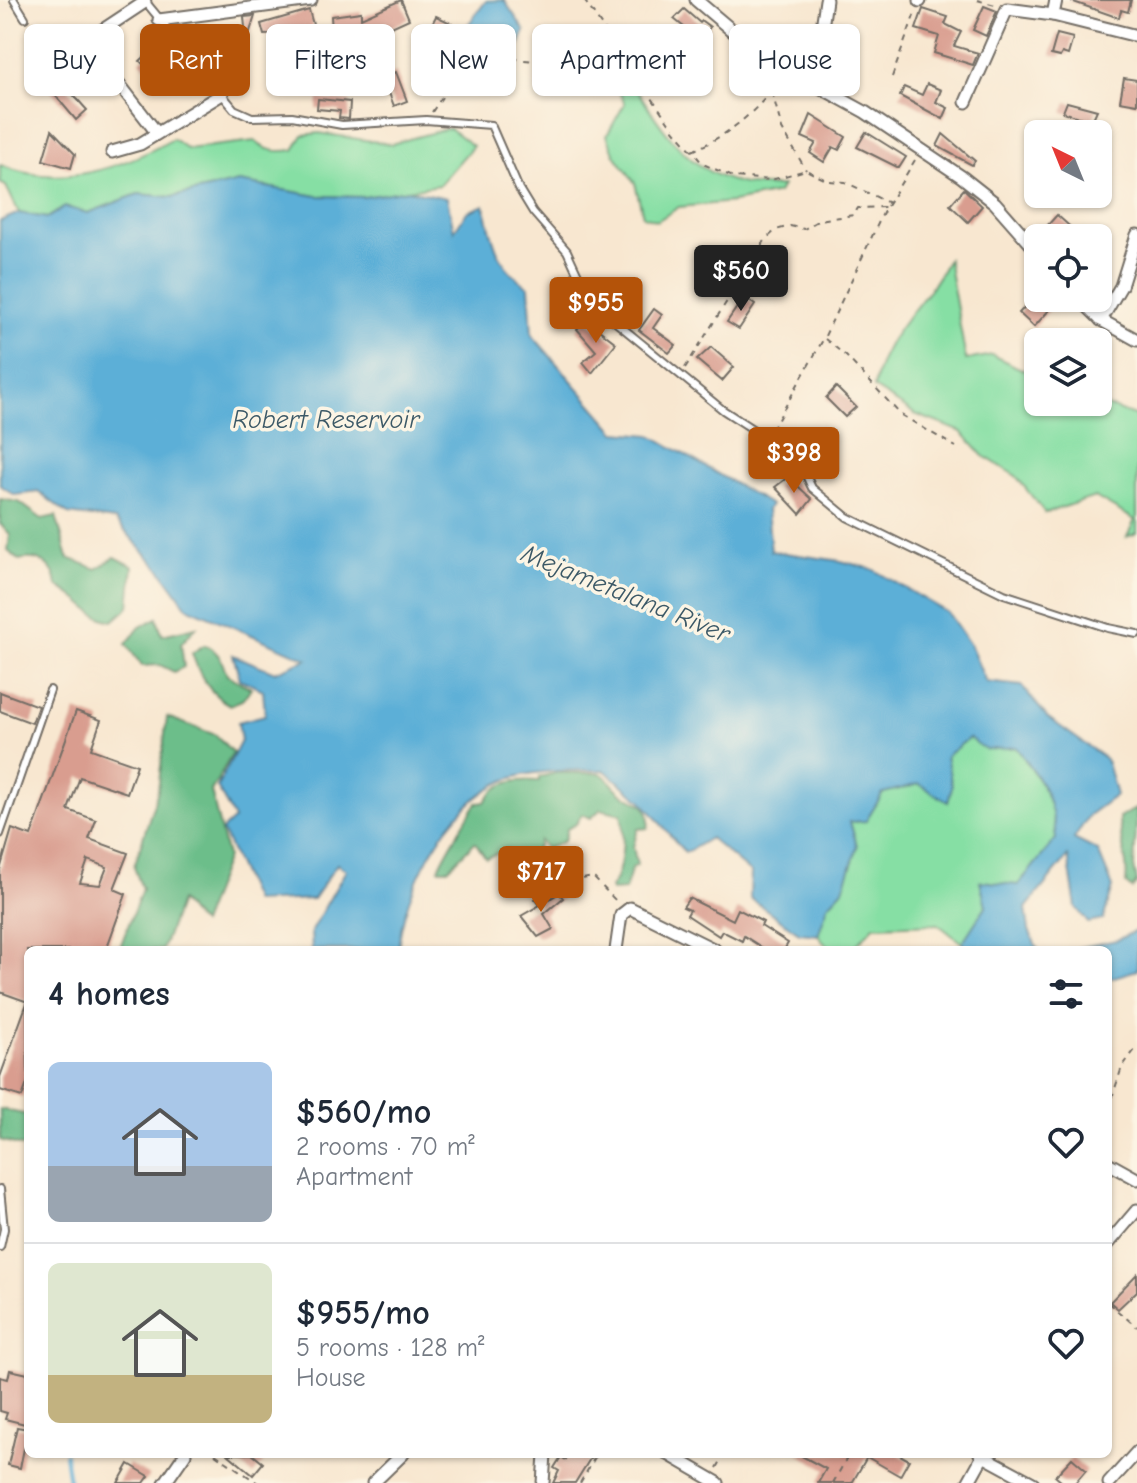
<!DOCTYPE html>
<meta charset="utf-8">
<style>
body{margin:0;font-family:"Comic Neue",sans-serif;background:#f6f6f7;color:#1f2937;height:100vh;display:flex;flex-direction:column;font-size:30px;white-space:nowrap}
*{box-sizing:border-box;margin:0}
p{font-size:26px;color:#747a83}
.icon{flex:none;width:44px;height:44px;fill:none;stroke:currentColor;stroke-width:2;stroke-linecap:round;stroke-linejoin:round}
.map{position:relative;flex:1;overflow:hidden}
.sheet{position:absolute;left:24px;top:946px;width:1088px;height:512px;display:flex;flex-direction:column;background:#fff;border-radius:12px;box-shadow:0 2px 6px #0004}
.sheet>*{flex:none}
.guide{position:absolute;left:24px;top:24px;width:1090px;height:72px;display:flex;gap:16px}
.needle{width:52px;rotate:317deg}
.controls{position:absolute;left:1024px;top:120px;display:grid;gap:16px}
.controls a{display:grid;place-items:center;width:88px;height:88px;border-radius:12px;background:#fff;box-shadow:0 2px 6px #0004;font-size:40px}
.price{position:absolute;translate:-50% -68px;padding:0 18px;border-radius:8px;background:#b45309;color:#fff;font-size:26px;line-height:52px;filter:drop-shadow(0 2px 4px #0008)}
.price::after{content:'';position:absolute;left:50%;top:48px;width:24px;height:18px;margin-left:-12px;background:inherit;clip-path:polygon(0 0,100% 0,50% 100%)}
.price.selected{background:#222;color:#fff}
ul{padding:0;list-style:none}
li{display:flex;align-items:center;gap:24px;height:200px;padding:0 24px}
li+li{border-top:2px solid #e0e1e3}
li span{display:grid;place-items:center;flex:none;width:224px;height:160px;border-radius:12px;color:#555}
li>.icon{margin-inline-start:auto}
span .icon{width:96px;height:96px;fill:#fffc;stroke-width:1}
li b{font-size:34px}
h2{display:flex;justify-content:space-between;align-items:center;height:96px;padding:0 24px;font-size:34px}
.chip{padding:0 28px;border-radius:12px;background:#fff;box-shadow:0 2px 6px #0004;font-size:28px;line-height:72px}
.chip.selected{background:#b45309;color:#fff}
.map>svg:first-child{display:block}
.green{fill:#86dfa4;stroke:#588568;stroke-width:2}
.forest{fill:#6cbe8a;stroke:#4c745a;stroke-width:2}
.water{fill:#5cafd7;stroke:#446d81;stroke-width:2}
.lines{fill:none;stroke-linecap:round;stroke-linejoin:round}
.stream{stroke:#5cafd7;stroke-width:4}
.building{fill:#d99d8f;fill-rule:evenodd}
.lane-casing{stroke:#736d65;stroke-width:10}
.street-casing{stroke:#736d65;stroke-width:15}
.path{stroke:#736d65;stroke-width:2;stroke-dasharray:6 6;stroke-linecap:butt}
.lane{stroke:#fff;stroke-width:6}
.street{stroke:#fff;stroke-width:11}
.labels{text-anchor:middle;stroke-width:7;stroke-linejoin:round;paint-order:stroke}
.water-label{font-size:26px;font-style:italic;fill:#3c5967;stroke:#fcf5e5}
</style>
<div class="map">
<svg width="1137" height="1483" viewBox="0 0 1137 1483">
<rect width="100%" height="100%" fill="#fcf5e5"/>
<filter id="ink" filterUnits="userSpaceOnUse"><feTurbulence type="fractalNoise" baseFrequency=".0125" numOctaves="2"/><feDisplacementMap in="SourceGraphic" scale="16" xChannelSelector="R" yChannelSelector="G"/><feConvolveMatrix kernelMatrix="1 2 1 2 8 2 1 2 1" color-interpolation-filters="sRGB"/></filter>
<filter id="wash" filterUnits="userSpaceOnUse"><feTurbulence type="fractalNoise" baseFrequency=".006" numOctaves="4" result="noise"/><feDisplacementMap in="SourceGraphic" scale="32" xChannelSelector="R" yChannelSelector="G"/><feGaussianBlur stdDeviation="1.8" result="paint"/><feColorMatrix in="noise" values="0 0 0 0 0 0 0 0 0 0 0 0 0 0 0 0 0 1.4 0 .05"/><feComposite in="paint" operator="in"/></filter>
<g filter="url(#wash)">
<rect width="100%" height="100%" fill="#f8e7d0"/>
<g class="green">
<path d="M599 37C656 103 674 193 782 186L778 193 733 202 679 207 657 221 643 216 635 183 615 155 607 135 625 103 609 74Z"/>
<path d="M449 128 473 146 439 185 364 197 317 196 239 182 172 197 138 194 88 213 65 207 47 218 19 213 6 186 0 183V165C60 189 120 169 173 139L187 149 255 141C267 152 278 152 294 150L303 135 319 133 391 144Z"/>
<path d="M948 259 966 360 992 355 1038 377V402H1095L1137 417V533L1127 537 1135 520 1095 497 1045 513 1016 476 982 455 962 432 915 414 874 388C883 330 925 308 948 259Z"/>
<path d="M969 738 986 749 1016 747C1041 782 1052 795 1057 839L1018 885 987 906 962 943 938 924 874 926 852 950C835 950 827 950 818 935L828 905 843 889 854 858 857 846 850 822 866 821 883 793 920 784 948 802 952 787 946 756Z"/>
</g>
<g class="forest">
<path d="M0 499 19 502 42 519 56 516 68 558 97 569 115 557 133 566 129 607 113 621C90 618 79 595 57 586 55 565 39 555 19 560L8 551 10 534 0 524Z"/>
<polygon points="157,618 162,635 196,627 181,644 184,667 174,672 160,665 142,666 126,644 140,627"/>
<path d="M204 645C219 650 222 661 227 675L251 688 242 700 230 705C209 694 199 675 192 653Z"/>
<polygon points="167,717 216,735 233,753 211,791 227,857 201,924 180,901 162,950 119,950 142,889 134,867 158,790"/>
<path d="M556 773H600C609 778 612 785 619 791 631 803 653 798 648 828L638 829 633 847 637 865 632 868 625 890 611 891 610 888C623 874 625 832 621 814L601 809 591 818 582 814 576 824 567 829 564 841 546 849 539 840 537 849 526 858 511 855 507 849 486 858 475 842 448 869H439C441 861 470 812 477 803L485 802C496 781 518 779 539 781V777Z"/>
<path d="M1137 808 1134 867 1137 882 1132 889 1126 884C1129 860 1119 841 1119 818Z"/>
<polygon points="0,1109 28,1115 28,1148 0,1140"/>
</g>
<g class="water">
<path d="M504 0 525 31 518 48C500 51 481 48 467 35V26L486 1Z"/>
<path d="M239 182 317 196 364 197 408 190 447 198 454 231 467 212 484 205C494 242 495 265 529 287L532 335 616 432 651 435 771 505 767 509 771 551 841 561 872 569 948 613 970 645 986 682 1022 686 1047 717 1106 759 1116 795 1089 815 1074 839 1098 851 1113 887 1103 920 1088 923 1076 907 1068 856 1026 908 1029 930 1038 950H966L962 943 986 906 980 881 1018 885 1056 839C1052 795 1042 782 1016 747L986 750 969 738 946 756 952 787 948 802 919 784 883 793 866 821 850 822 857 846 854 858 843 889 828 905 818 935 799 933 750 898 751 873 710 838 685 853 641 800 604 770C572 771 535 769 506 780 447 803 403 891 398 950H312L311 931 346 870 337 864 313 899 254 902 222 830 234 819 217 787 241 741 238 722 265 715 263 690 240 679 233 655 275 672 307 659 187 607 159 568 115 520 68 514 39 492 15 495 0 485V221L19 213 47 218 65 207 88 213 138 194 172 197Z"/>
<polygon points="1137,930 1137,970 1108,979 1108,950 1067,950 1117,940"/>
</g>
<g class="lines">
<polyline class="stream" points="65,1454 69,1483"/>
</g>
<g id="blocks">
<g class="building">
<polygon points="401,0 409,19 367,38 368,51 353,52 351,30 332,31 331,16 361,12 361,18"/>
<polygon points="1068,0 1131,0 1128,12 1121,10 1119,18"/>
<polygon points="984,6 997,11 986,36 973,30"/>
<polygon points="684,9 700,23 702,21 710,27 700,40 674,19"/>
<polygon points="923,9 948,17 945,24 961,32 954,46 978,53 973,65 934,53 939,36 916,29"/>
<polygon points="309,10 315,32 264,35 261,24"/>
<polygon points="255,16 244,50 228,45 233,32 246,37 244,17"/>
<polygon points="436,16 455,25 435,49 427,40 438,29 431,26"/>
<polygon points="1057,34 1073,38 1068,55 1062,53 1060,57 1051,55"/>
<polygon points="65,36 72,45 61,54 69,62 55,76 45,67 39,72 34,67"/>
<polygon points="173,44 183,57 170,68 175,73 164,84 140,61 152,50 158,56"/>
<polygon points="396,72 407,101 394,106 383,77"/>
<polygon points="1124,78 1137,80 1137,104 1120,101"/>
<polygon points="59,79 87,110 76,120 49,88"/>
<polygon points="927,84 941,90 936,102 948,108 943,119 900,96 904,87 922,95"/>
<polygon points="318,99 350,102 349,119 339,118 340,111 317,109"/>
<polygon points="1067,102 1097,110 1086,134 1075,134 1082,118 1063,112"/>
<polygon points="811,115 846,137 839,150 833,147 824,162 810,153 816,143 802,137"/>
<polygon points="52,130 75,154 71,168 43,160"/>
<polygon points="866,132 906,157 899,168 857,147"/>
<polygon points="943,134 975,161 972,165 937,146"/>
<polygon points="964,189 982,206 968,222 950,205"/>
<polygon points="1057,215 1076,232 1071,238 1051,238 1055,233 1047,226"/>
<polygon points="1036,295 1051,308 1034,327 1019,313"/>
<polygon points="744,297 755,305 739,329 727,322"/>
<polygon points="654,309 662,315 653,328 676,345 669,353 639,330"/>
<polygon points="586,320 616,343 592,373 583,362 596,351 577,329"/>
<polygon points="711,347 734,367 722,381 697,360"/>
<polygon points="836,387 856,407 845,417 826,398"/>
<polygon points="788,477 812,499 800,514 775,487"/>
<polygon points="0,692 38,706 32,723 0,711"/>
<path d="M76 711 101 720 91 749 137 765 127 793 80 777 68 810 96 820 89 839 128 853 114 889 126 894 106 950H28V1002L0 992V870L12 829 31 836ZM88 860 107 867 100 885 80 883Z"/>
<polygon points="544,892 550,899 559,893 563,898 544,914 553,929 538,937 521,916 540,905 535,899"/>
<polygon points="689,898 733,920 738,909 763,922 761,926 788,943 784,950 766,950 744,936 742,941 722,931 719,936 687,915 690,910 683,907"/>
<polygon points="27,1003 28,1081 22,1097 0,1090 0,1077"/>
<polygon points="1137,1274 1137,1291 1118,1309 1110,1302"/>
<polygon points="10,1370 28,1374 25,1424 5,1419 7,1413 0,1411 0,1377 8,1379"/>
<polygon points="17,1427 28,1429 20,1468 8,1465"/>
<polygon points="228,1454 252,1454 263,1463 253,1475"/>
<polygon points="569,1454 593,1454 575,1483 553,1483 559,1471 554,1468 561,1457 566,1460"/>
<polygon points="798,1454 898,1454 909,1460 900,1476 867,1457 852,1483 818,1483 826,1469"/>
<polygon points="1072,1458 1086,1470 1075,1483 1063,1483 1055,1476"/>
<polygon points="129,1464 149,1476 144,1483 118,1483"/>
</g>
</g>
</g>
<g filter="url(#ink)">
<use href="#blocks" fill-opacity="0" stroke="#736d65" stroke-width="2"/>
<g class="lines">
<g class="lane-casing">
<g id="lane">
<polyline points="14,0 25,18"/>
<polyline points="144,0 234,109 252,117 292,116 342,125 426,120 491,125 519,189 533,212 567,251 586,292 602,311 723,410 777,445 803,469 812,488 847,517 1004,594 1108,628 1137,634"/>
<polyline points="0,834 50,690"/>
<polyline points="0,1189 4,1229 0,1247"/>
</g>
</g>
<g class="street-casing">
<g id="street">
<polyline points="696,0 761,55 865,112 962,177 995,203 1038,252"/>
<polyline points="1056,0 1053,15 1137,36"/>
<polyline points="920,1 920,0"/>
<polyline points="145,2 89,39 89,45 157,133"/>
<polyline points="159,20 311,0"/>
<polyline points="814,83 826,0"/>
<polyline points="966,102 1007,9 1053,15"/>
<polyline points="112,152 140,144 222,94"/>
<polyline points="1079,298 1101,320 1137,340"/>
<polyline points="1101,320 1121,286 1137,235"/>
<polyline points="616,950 621,915 630,908 715,950"/>
<polyline points="1108,1163 1137,1179"/>
<polyline points="1108,1244 1137,1210"/>
<polyline points="668,1454 718,1483"/>
<polyline points="983,1456 1033,1483"/>
<polyline points="165,1483 185,1454"/>
<polyline points="373,1483 403,1454"/>
<polyline points="543,1483 545,1454"/>
<polyline points="968,1483 983,1456 980,1454"/>
<polyline points="1109,1483 1137,1452"/>
</g>
</g>
<g class="path">
<polyline points="584,0 672,127 703,164 733,177 771,180 806,170 828,181 845,182 889,203"/>
<polyline points="977,0 995,5"/>
<polyline points="892,77 915,13"/>
<polyline points="772,92 782,129 806,170"/>
<polyline points="432,112 442,97 454,56 460,53 553,63"/>
<path d="M692 151C729 135 757 111 781 79"/>
<polyline points="825,339 846,356 901,415 956,447"/>
<polyline points="685,368 766,239 776,230 790,226 804,229 819,220 854,215 858,208 885,207"/>
<polyline points="772,430 824,338 884,211 915,160"/>
<polyline points="524,890 593,877 618,903"/>
<polyline points="1108,1110 1122,1067 1137,1047"/>
<polyline points="1108,1303 1137,1327"/>
<polyline points="215,1454 258,1483"/>
<polyline points="717,1468 725,1454"/>
<polyline points="580,1483 597,1454"/>
<polyline points="833,1483 849,1454"/>
</g>
<use href="#lane" class="lane"/>
<use href="#street" class="street"/>
</g>
</g>
<g class="labels">
<g class="water-label">
<text x="326" y="428">Robert Reservoir</text>
<text transform="translate(626 593) rotate(22)" y="9">Mejametalana River</text>
</g>
</g>
</svg>
<div class="controls">
<a><svg class="needle" viewBox="-14 -14 28 28"><path d="M0-13l5 13h-10z" fill="#e53935"/><path d="M0 13l5-13h-10z" fill="#747a83"/></svg></a>
<a><svg class="icon" aria-label="locate" viewBox="0 0 24 24"><circle cx="12" cy="12" r="6"/><path d="M12 2v4M12 18v4M2 12h4M18 12h4"/></svg></a>
<a><svg class="icon" aria-label="layers" viewBox="0 0 24 24"><path d="M12 4l9 5-9 5-9-5zM3 14l9 5 9-5"/></svg></a>
</div>
<b class="price selected" style="left:741px;top:313px">$560</b>
<b class="price" style="left:596px;top:345px">$955</b>
<b class="price" style="left:794px;top:495px">$398</b>
<b class="price" style="left:541px;top:914px">$717</b>
<div class="guide">
<a class="chip">Buy</a>
<a class="chip selected">Rent</a>
<a class="chip">Filters</a>
<a class="chip">New</a>
<a class="chip">Apartment</a>
<a class="chip">House</a>
</div>
<section class="sheet">
<h2>4 homes<svg class="icon" aria-label="filters" viewBox="0 0 24 24"><path d="M4 7h16M4 17h16"/><circle cx="9" cy="7" r="2"/><circle cx="15" cy="17" r="2"/></svg></h2>
<ul>
<li><span style="background:linear-gradient(#a9c7e8 65%,#9aa5b1 0)"><svg class="icon" aria-label="home" viewBox="0 0 24 24"><path d="M3 11l9-7 9 7M6 9v11h12V9"/></svg></span><div><b>$560/mo</b><p>2 rooms · 70 m²</p><p>Apartment</p></div><svg class="icon" aria-label="heart" viewBox="0 0 24 24"><path d="M12 20l-8-8c-3-5 5-10 8-4 3-6 11-1 8 4z"/></svg></li>
<li><span style="background:linear-gradient(#dfe7d0 70%,#c2b280 0)"><svg class="icon" aria-label="home" viewBox="0 0 24 24"><path d="M3 11l9-7 9 7M6 9v11h12V9"/></svg></span><div><b>$955/mo</b><p>5 rooms · 128 m²</p><p>House</p></div><svg class="icon" aria-label="heart" viewBox="0 0 24 24"><path d="M12 20l-8-8c-3-5 5-10 8-4 3-6 11-1 8 4z"/></svg></li>
</ul>
</section>
</div>
